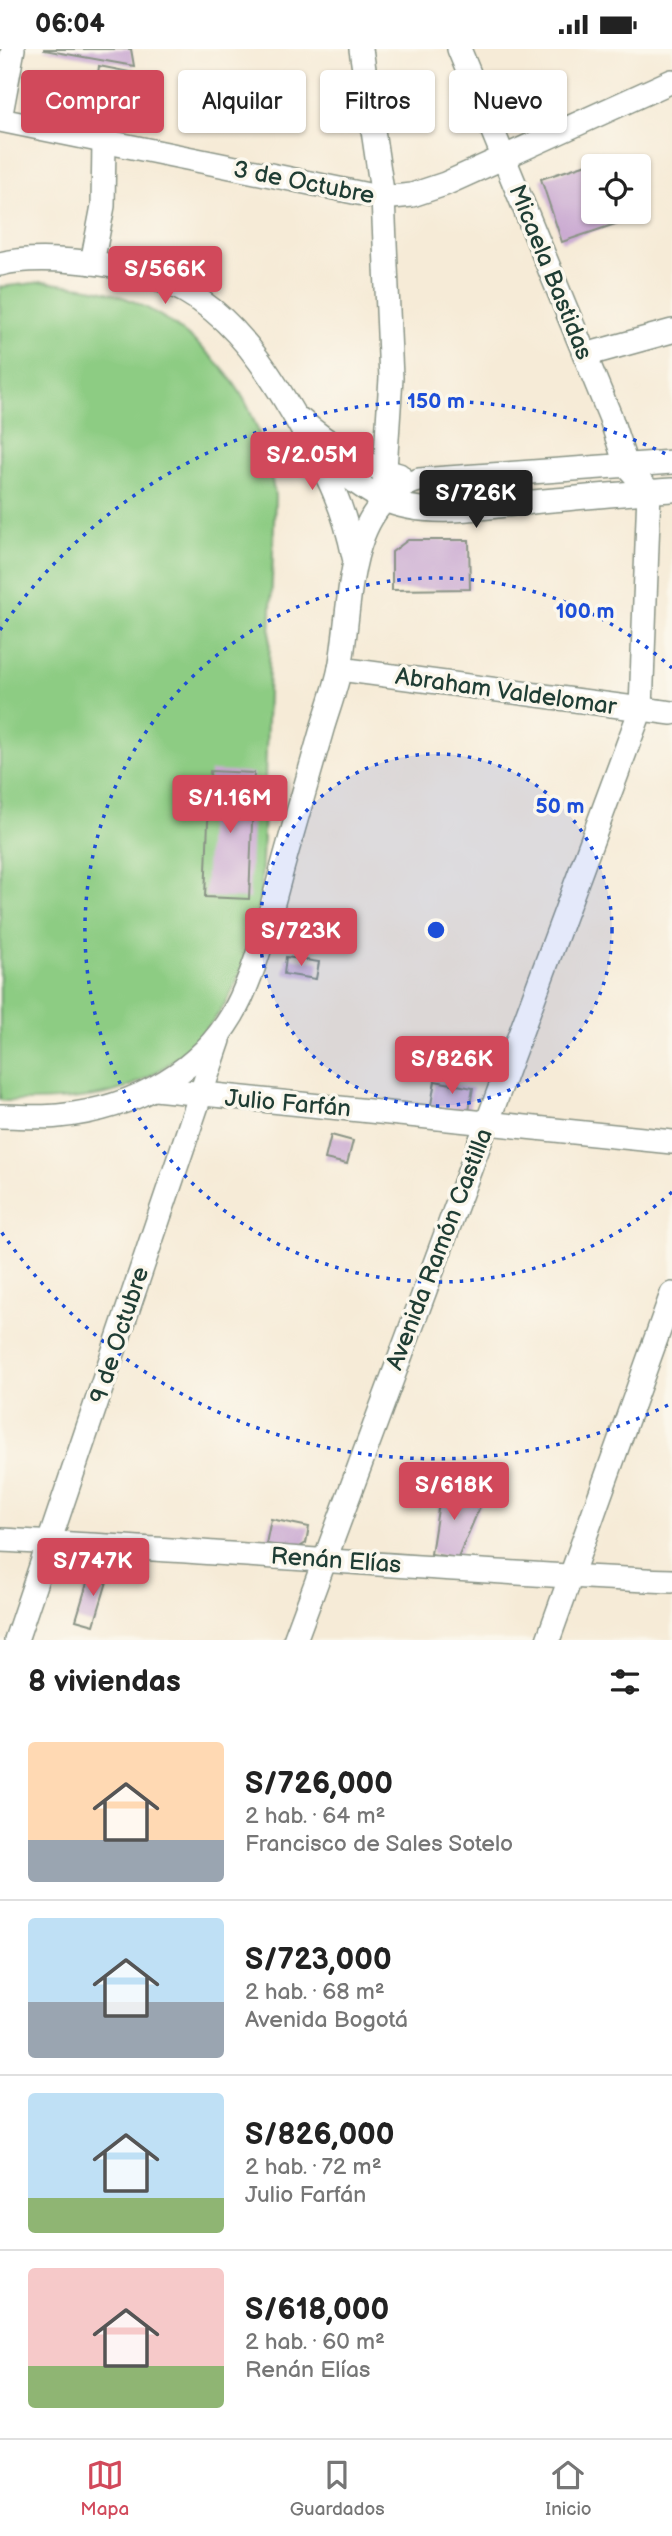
<!DOCTYPE html>
<html lang="es">
<meta charset="utf-8">
<style>
body{margin:0;font-family:"Balsamiq Sans",sans-serif;background:#f2f2f2;color:#222;height:100vh;display:flex;flex-direction:column;font-size:26px;white-space:nowrap}
*{box-sizing:border-box;margin:0}
p{font-size:23px;color:#767676}
.icon{flex:none;width:38px;height:38px;fill:none;stroke:currentColor;stroke-width:2;stroke-linecap:round;stroke-linejoin:round}
.map{position:relative;height:1591px;overflow:hidden}
.drawer{display:flex;flex-direction:column;background:#fff;flex:1}
.drawer>*{flex:none}
.guide{position:absolute;left:21px;top:21px;width:630px;height:63px;display:flex;gap:14px}
.controls{position:absolute;left:581px;top:105px;display:grid;gap:14px}
.controls a{display:grid;place-items:center;width:70px;height:70px;border-radius:7px;background:#fff;box-shadow:0 2px 5px #0004;font-size:35px}
.price{position:absolute;translate:-50% -60px;padding:0 16px;border-radius:7px;background:#d1495b;color:#fff;font-size:23px;line-height:46px;filter:drop-shadow(0 2px 4px #0008)}
.price::after{content:'';position:absolute;left:50%;top:42px;width:21px;height:16px;margin-left:-10px;background:inherit;clip-path:polygon(0 0,100% 0,50% 100%)}
.price.on{background:#222;color:#fff}
ul{padding:0;list-style:none}
li{display:flex;align-items:center;gap:21px;height:175px;padding:0 28px}
li+li{border-top:2px solid #e0e0e0}
li span{display:grid;place-items:center;flex:none;width:196px;height:140px;border-radius:7px;color:#555}
li>.icon{margin-inline-start:auto}
span .icon{width:84px;height:84px;fill:#fffc;stroke-width:1}
li b{font-size:30px}
h2{display:flex;justify-content:space-between;align-items:center;height:84px;padding:0 28px;font-size:30px}
.tag{padding:0 24px;border-radius:7px;background:#fff;box-shadow:0 2px 5px #0004;font-size:24px;line-height:63px}
.tag.on{background:#d1495b;color:#fff}
.status{display:flex;justify-content:space-between;align-items:center;height:49px;padding:0 35px;background:#fff;direction:ltr}
.status svg{height:19px;fill:currentColor}
.dock{display:flex;justify-content:space-around;align-items:center;height:98px;border-top:2px solid #e0e0e0;background:#fff;font-size:19px;color:#767676}
.dock a{display:grid;justify-items:center;gap:4px}
.dock .on{color:#d1495b}
.map>svg:first-child{display:block}
.pitch{fill:#8dcc83;stroke:#56845c;stroke-width:2}
.building{fill:#caaad2}
.lines{fill:none;stroke-linecap:round;stroke-linejoin:round}
.minor-casing{stroke:#8a9486;stroke-width:26}
.minor{stroke:#fff;stroke-width:23}
.ring{fill:none;stroke:#1d4ed8;stroke-width:3.5;stroke-dasharray:3.5 7}
.labels{text-anchor:middle;stroke-width:7;stroke-linejoin:round;paint-order:stroke}
.street-label{font-size:24px;fill:#1f3d34;stroke:#fbf7ec}
.centre{fill:#1d4ed8;stroke:#fbf7ec;stroke-width:3.5}
.ring-label{font-size:21px;text-anchor:middle;font-weight:bold;fill:#1d4ed8;stroke:#fbf7ec;stroke-width:7;stroke-linejoin:round;paint-order:stroke}
</style>
<div class="status"><b>06:04</b><svg viewBox="0 0 49 12"><path d="M0 12V9h3v3zM5 12V6h3v6zM10 12V3h3v9zM15 12V0h3v12zM26 1h20v11H26zM47 4h2v5h-2z"/></svg></div>
<div class="map">
<svg width="672" height="1591" viewBox="0 0 672 1591">
<rect width="100%" height="100%" fill="#fbf7ec"/>
<filter id="ink" filterUnits="userSpaceOnUse"><feTurbulence type="fractalNoise" baseFrequency=".0143" numOctaves="2"/><feDisplacementMap in="SourceGraphic" scale="14" xChannelSelector="R" yChannelSelector="G"/><feConvolveMatrix kernelMatrix="1 2 1 2 8 2 1 2 1" color-interpolation-filters="sRGB"/></filter>
<filter id="wash" filterUnits="userSpaceOnUse"><feTurbulence type="fractalNoise" baseFrequency=".00686" numOctaves="4" result="noise"/><feDisplacementMap in="SourceGraphic" scale="28" xChannelSelector="R" yChannelSelector="G"/><feGaussianBlur stdDeviation="1.57" result="paint"/><feColorMatrix in="noise" values="0 0 0 0 0 0 0 0 0 0 0 0 0 0 0 0 0 1.4 0 .05"/><feComposite in="paint" operator="in"/></filter>
<g filter="url(#wash)">
<rect width="100%" height="100%" fill="#f6ebd7"/>
<path class="pitch" d="M43 233C67 236 93 238 117 246 166 262 227 312 249 360 262 388 270 417 275 447L261 842C255 877 248 912 231 944 207 990 157 1033 106 1045 72 1052 38 1052 5 1052L0 1051V238Z"/>
<g id="blocks">
<g class="building">
<polygon points="44,0 131,0 134,17 44,1"/>
<polygon points="99,17 135,24 143,71 93,62"/>
<polygon points="602,110 605,117 593,117 593,163 621,163 624,172 562,193 541,130"/>
<polygon points="408,491 469,491 470,540 392,541 392,503"/>
<polygon points="210,722 254,724 249,850 205,848"/>
<polygon points="286,908 319,913 316,930 284,925"/>
<polygon points="435,1032 473,1039 469,1062 431,1056"/>
<polygon points="331,1086 353,1092 347,1115 325,1110"/>
<polygon points="441,1441 484,1448 458,1509 431,1505"/>
<polygon points="271,1470 309,1478 306,1494 296,1500 266,1495"/>
<polygon points="91,1521 109,1526 94,1576 76,1571"/>
</g>
</g>
</g>
<g filter="url(#ink)">
<use href="#blocks" fill-opacity="0" stroke="#8a9486" stroke-width="2"/>
<g class="lines">
<g class="minor-casing">
<g id="minor">
<polyline points="361,0 383,149 391,329 383,450"/>
<polyline points="0,70 13,0"/>
<polyline points="0,71 383,149 412,146 445,135 672,32"/>
<polyline points="92,214 103,157 104,92"/>
<path d="M0 215C23 209 51 210 74 212 199 222 244 278 302 380 328 427 343 454 354 508"/>
<polyline points="585,306 672,282"/>
<path d="M301 371C328 395 363 417 399 426"/>
<path d="M322 406C340 422 361 439 383 450 425 470 487 458 532 453 579 449 625 444 672 441"/>
<polyline points="340,620 672,664"/>
<polyline points="155,1040 672,1093"/>
<path d="M0 1067C19 1067 39 1069 58 1067 134 1060 208 1021 241 949 262 903 273 851 287 802 299 761 310 721 322 680 328 660 336 639 340 619 352 557 344 452 419 431L672 413"/>
<path d="M0 1491C224 1502 448 1523 672 1532"/>
<polyline points="16,1591 219,991"/>
<polyline points="295,1591 641,660 649,442 626,416 610,367 459,0"/>
<polyline points="548,1591 672,1245"/>
</g>
</g>
<use href="#minor" class="minor"/>
</g>
</g>
<circle cx="436" cy="881" r="176" fill="#1d4ed8" fill-opacity=".12"/>
<g class="ring">
<circle cx="436" cy="881" r="176"/>
<path d="M672 1143A352 352 0 1 1 672 619"/>
<path d="M668 1356A529 529 0 0 1 0 1181M0 581A529 529 0 0 1 668 406"/>
</g>
<g class="labels">
<g class="street-label">
<text transform="translate(304 133) rotate(11)" y="8">3 de Octubre</text>
<text transform="translate(551 223) rotate(68)" y="8">Micaela Bastidas</text>
<text transform="translate(506 642) rotate(8)" y="8">Abraham Valdelomar</text>
<text transform="translate(288 1054) rotate(5)" y="8">Julio Farfán</text>
<text transform="translate(439 1200) rotate(-69)" y="8">Avenida Ramón Castilla</text>
<text transform="translate(119 1286) rotate(-72)" y="8">9 de Octubre</text>
<text transform="translate(336 1511) rotate(4)" y="8">Renán Elías</text>
</g>
</g>
<circle cx="436" cy="881" r="10" class="centre"/>
<g class="ring-label">
<text x="436" y="359">150 m</text>
<text x="585" y="569">100 m</text>
<text x="560" y="764">50 m</text>
</g>
</svg>
<div class="controls">
<a><svg class="icon" aria-label="locate" viewBox="0 0 24 24"><circle cx="12" cy="12" r="6"/><path d="M12 2v4M12 18v4M2 12h4M18 12h4"/></svg></a>
</div>
<b class="price" style="left:165px;top:257px">S/566K</b>
<b class="price" style="left:312px;top:443px">S/2.05M</b>
<b class="price on" style="left:476px;top:481px">S/726K</b>
<b class="price" style="left:230px;top:786px">S/1.16M</b>
<b class="price" style="left:301px;top:919px">S/723K</b>
<b class="price" style="left:452px;top:1047px">S/826K</b>
<b class="price" style="left:454px;top:1473px">S/618K</b>
<b class="price" style="left:93px;top:1549px">S/747K</b>
<div class="guide">
<a class="tag on">Comprar</a>
<a class="tag">Alquilar</a>
<a class="tag">Filtros</a>
<a class="tag">Nuevo</a>
</div>
</div>
<section class="drawer">
<h2>8 viviendas<svg class="icon" aria-label="filters" viewBox="0 0 24 24"><path d="M4 7h16M4 17h16"/><circle cx="9" cy="7" r="2"/><circle cx="15" cy="17" r="2"/></svg></h2>
<ul>
<li><span style="background:linear-gradient(#ffd9b3 70%,#9aa5b1 0)"><svg class="icon" aria-label="home" viewBox="0 0 24 24"><path d="M3 11l9-7 9 7M6 9v11h12V9"/></svg></span><div><b>S/726,000</b><p>2 hab. · 64 m²</p><p>Francisco de Sales Sotelo</p></div></li>
<li><span style="background:linear-gradient(#bfe0f5 60%,#9aa5b1 0)"><svg class="icon" aria-label="home" viewBox="0 0 24 24"><path d="M3 11l9-7 9 7M6 9v11h12V9"/></svg></span><div><b>S/723,000</b><p>2 hab. · 68 m²</p><p>Avenida Bogotá</p></div></li>
<li><span style="background:linear-gradient(#bfe0f5 75%,#8fb573 0)"><svg class="icon" aria-label="home" viewBox="0 0 24 24"><path d="M3 11l9-7 9 7M6 9v11h12V9"/></svg></span><div><b>S/826,000</b><p>2 hab. · 72 m²</p><p>Julio Farfán</p></div></li>
<li><span style="background:linear-gradient(#f6c9c9 70%,#8fb573 0)"><svg class="icon" aria-label="home" viewBox="0 0 24 24"><path d="M3 11l9-7 9 7M6 9v11h12V9"/></svg></span><div><b>S/618,000</b><p>2 hab. · 60 m²</p><p>Renán Elías</p></div></li>
</ul>
</section>
<nav class="dock">
<a class="on"><svg class="icon" aria-label="map" viewBox="0 0 24 24"><path d="M3 6l6-2 6 2 6-2v14l-6 2-6-2-6 2zM9 4v14M15 6v14"/></svg>Mapa</a>
<a><svg class="icon" aria-label="saved" viewBox="0 0 24 24"><path d="M7 4h10v16l-5-4-5 4z"/></svg>Guardados</a>
<a><svg class="icon" aria-label="home" viewBox="0 0 24 24"><path d="M3 11l9-7 9 7M6 9v11h12V9"/></svg>Inicio</a>
</nav>
